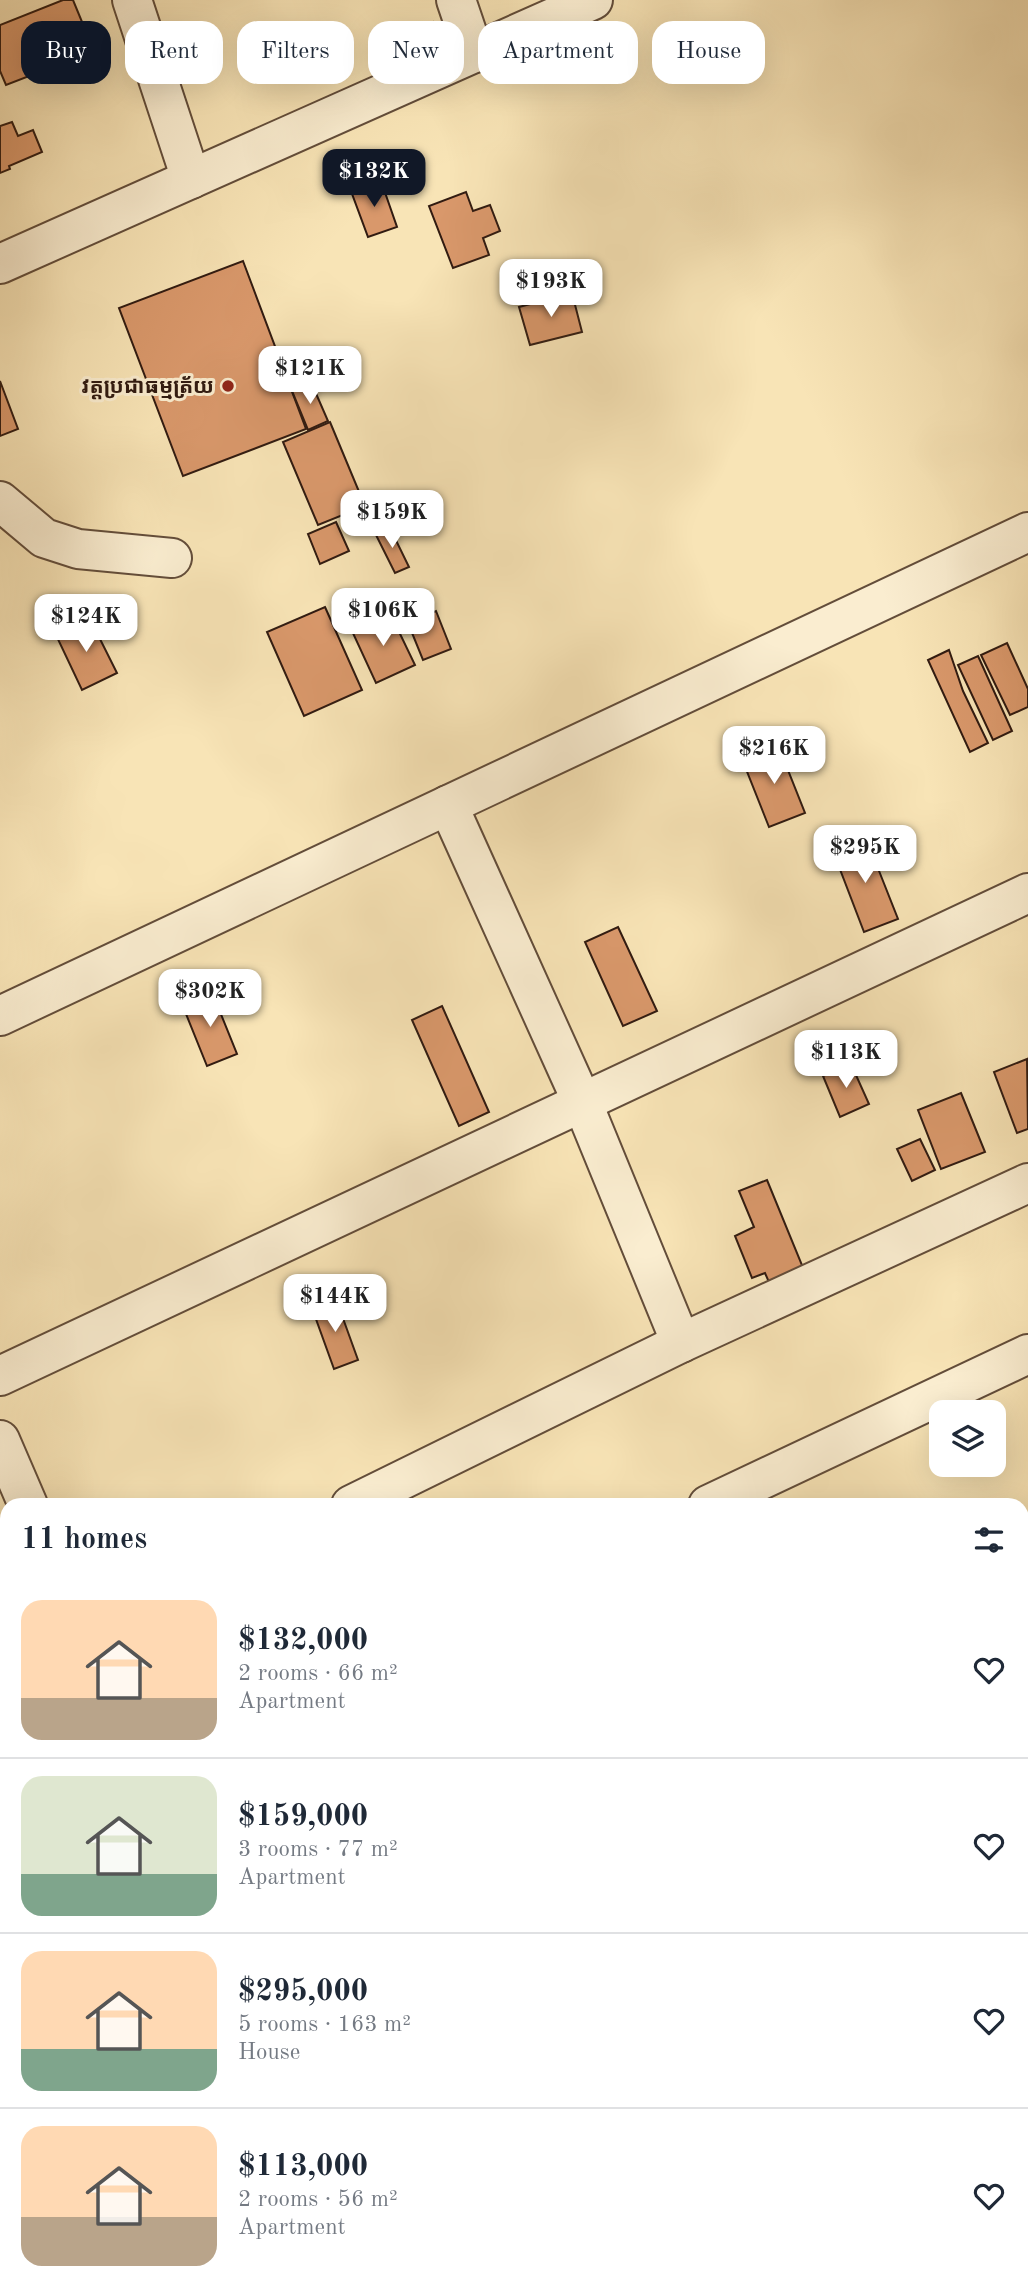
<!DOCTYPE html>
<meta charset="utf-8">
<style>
body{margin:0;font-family:"Old Standard TT","Noto Sans Khmer",serif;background:#f2f2f3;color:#1f2937;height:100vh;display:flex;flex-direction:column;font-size:26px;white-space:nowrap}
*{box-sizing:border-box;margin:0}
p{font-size:23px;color:#747a83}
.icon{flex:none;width:38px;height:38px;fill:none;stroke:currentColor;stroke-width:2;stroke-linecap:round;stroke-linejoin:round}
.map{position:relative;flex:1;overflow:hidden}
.panel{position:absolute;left:0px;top:1498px;width:1029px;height:798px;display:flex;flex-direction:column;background:#fff;border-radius:21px 21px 0 0;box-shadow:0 7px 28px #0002}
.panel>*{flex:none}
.hud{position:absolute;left:21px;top:21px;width:987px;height:63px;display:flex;gap:14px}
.buttons{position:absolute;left:929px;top:1400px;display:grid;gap:14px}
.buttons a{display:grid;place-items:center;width:77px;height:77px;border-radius:14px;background:#fff;box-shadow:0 7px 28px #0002;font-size:35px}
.price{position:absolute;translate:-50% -60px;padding:0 16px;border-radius:14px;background:#fff;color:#222;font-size:23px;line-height:46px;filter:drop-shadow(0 2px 4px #0008)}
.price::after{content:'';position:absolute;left:50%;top:42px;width:21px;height:16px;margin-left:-10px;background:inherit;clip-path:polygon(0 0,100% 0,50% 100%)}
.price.current{background:#111827;color:#fff}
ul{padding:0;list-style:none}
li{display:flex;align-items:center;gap:21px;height:175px;padding:0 21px}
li+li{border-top:2px solid #e0e1e3}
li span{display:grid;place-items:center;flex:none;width:196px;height:140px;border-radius:21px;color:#555}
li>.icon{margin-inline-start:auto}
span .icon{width:84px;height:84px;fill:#fffc;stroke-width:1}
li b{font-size:30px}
h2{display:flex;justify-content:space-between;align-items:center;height:84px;padding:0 21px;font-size:30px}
.chip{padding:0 24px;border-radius:21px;background:#fff;box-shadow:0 7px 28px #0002;font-size:24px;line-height:63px}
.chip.current{background:#111827;color:#fff}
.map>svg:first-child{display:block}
.building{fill:#d9986b;stroke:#311b11;stroke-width:2}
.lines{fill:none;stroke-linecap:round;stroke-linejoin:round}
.minor-casing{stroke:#634d3a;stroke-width:42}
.minor{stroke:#faedd0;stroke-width:38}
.poi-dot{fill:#8f2418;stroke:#faedd0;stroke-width:2.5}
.labels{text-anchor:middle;stroke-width:6;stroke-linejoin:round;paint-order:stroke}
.poi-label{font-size:21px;font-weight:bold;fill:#311b11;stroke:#faedd0;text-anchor:end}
</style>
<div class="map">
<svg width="1028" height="2296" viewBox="0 0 1028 2296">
<rect width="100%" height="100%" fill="#f8e4b6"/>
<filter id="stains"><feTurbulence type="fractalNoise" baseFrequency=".00286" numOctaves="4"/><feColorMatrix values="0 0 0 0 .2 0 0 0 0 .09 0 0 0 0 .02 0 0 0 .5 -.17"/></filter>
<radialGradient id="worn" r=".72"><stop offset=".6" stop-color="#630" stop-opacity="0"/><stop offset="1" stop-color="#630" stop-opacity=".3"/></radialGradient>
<g class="building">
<polygon points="63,0 73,0 94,51 6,85 0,71 0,25"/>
<polygon points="433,22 446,53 396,74 383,45"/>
<polygon points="12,122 18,136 33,130 42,152 9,166 10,169 0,173 0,126"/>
<polygon points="381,181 397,227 368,237 351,191"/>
<polygon points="466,192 473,211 490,205 500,231 483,238 489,255 453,268 429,206"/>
<polygon points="243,261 306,429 183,476 119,308"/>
<polygon points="572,293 582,332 530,345 519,307"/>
<polygon points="0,381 18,429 0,436"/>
<polygon points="311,382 328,421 308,430 292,391"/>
<polygon points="330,422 365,506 318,525 283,442"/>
<polygon points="336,522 349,551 320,564 308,534"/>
<polygon points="389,526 409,567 395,573 375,533"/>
<polygon points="325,607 362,690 304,716 267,632"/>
<polygon points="436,611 451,649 423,660 408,623"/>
<polygon points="390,613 415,665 376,683 352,631"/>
<polygon points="90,619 117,673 82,690 56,635"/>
<polygon points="1007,643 1028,689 1028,707 1010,715 981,655"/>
<polygon points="949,650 963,691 988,743 970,752 928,660"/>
<polygon points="978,656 1012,731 993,740 958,665"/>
<polygon points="778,745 805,813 769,827 742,759"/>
<polygon points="866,838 898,919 864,932 833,851"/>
<polygon points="618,927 657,1011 623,1026 585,942"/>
<polygon points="212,992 237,1054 207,1066 182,1004"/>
<polygon points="442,1006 489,1112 459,1126 412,1020"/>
<polygon points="1027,1059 1028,1129 1017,1133 994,1072"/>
<polygon points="851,1064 869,1104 840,1117 823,1076"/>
<polygon points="961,1093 985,1152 941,1169 918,1110"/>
<polygon points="920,1139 935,1170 912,1181 897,1149"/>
<polygon points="767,1180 806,1275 772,1289 765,1273 752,1278 735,1236 754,1227 739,1191"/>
<polygon points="336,1299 358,1360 334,1369 312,1308"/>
<polygon points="7,1909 7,1979 0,1963 0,1912"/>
<polygon points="1022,2025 1028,2039 1028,2117 1023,2119"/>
<polygon points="1022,2158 1028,2168 1027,2228 1022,2219"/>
<polygon points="432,2289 497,2289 500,2296 425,2296 423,2293"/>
</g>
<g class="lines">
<g class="minor-casing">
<g id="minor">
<polyline points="132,0 191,179"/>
<polyline points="456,0 474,53"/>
<polyline points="0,264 593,0"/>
<polyline points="0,501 44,538 78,549 172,558"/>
<polyline points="448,805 583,1104 681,1343"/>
<polyline points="0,1016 1028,532"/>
<polyline points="0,1376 1028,893"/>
<polyline points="0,1440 28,1505"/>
<polyline points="351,1505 681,1343 1028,1183"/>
<polyline points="708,1505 1028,1354"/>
<polyline points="1022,1652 1028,1649"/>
<polyline points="0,1684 7,1681"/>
<polyline points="0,1855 7,1852"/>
<polyline points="1022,1972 1028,1970"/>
<polyline points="0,2148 7,2144"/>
<polyline points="1022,2269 1028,2266"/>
<polyline points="323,2296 338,2289"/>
<polyline points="960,2296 976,2289"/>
</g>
</g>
<use href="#minor" class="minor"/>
</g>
<circle class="poi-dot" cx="228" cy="386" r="7"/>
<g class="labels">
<g class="poi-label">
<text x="214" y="393">វត្តប្រជាធម្មត្រ័យ</text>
</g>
</g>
<rect width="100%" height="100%" filter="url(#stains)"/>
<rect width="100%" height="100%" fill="url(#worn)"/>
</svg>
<div class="buttons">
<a><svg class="icon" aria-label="layers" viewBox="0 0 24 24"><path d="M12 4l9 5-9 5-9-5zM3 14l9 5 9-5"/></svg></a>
</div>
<b class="price current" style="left:374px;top:209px">$132K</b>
<b class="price" style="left:551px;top:319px">$193K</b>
<b class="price" style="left:310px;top:406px">$121K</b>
<b class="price" style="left:392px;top:550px">$159K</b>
<b class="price" style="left:383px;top:648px">$106K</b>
<b class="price" style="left:86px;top:654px">$124K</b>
<b class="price" style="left:774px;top:786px">$216K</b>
<b class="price" style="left:865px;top:885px">$295K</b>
<b class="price" style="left:210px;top:1029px">$302K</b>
<b class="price" style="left:846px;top:1090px">$113K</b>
<b class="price" style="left:335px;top:1334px">$144K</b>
<div class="hud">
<a class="chip current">Buy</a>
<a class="chip">Rent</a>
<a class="chip">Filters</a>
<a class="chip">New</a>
<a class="chip">Apartment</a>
<a class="chip">House</a>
</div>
<section class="panel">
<h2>11 homes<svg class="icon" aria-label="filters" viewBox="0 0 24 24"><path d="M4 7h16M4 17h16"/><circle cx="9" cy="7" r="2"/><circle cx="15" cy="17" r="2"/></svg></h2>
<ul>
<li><span style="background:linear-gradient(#ffd9b3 70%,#b9a48a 0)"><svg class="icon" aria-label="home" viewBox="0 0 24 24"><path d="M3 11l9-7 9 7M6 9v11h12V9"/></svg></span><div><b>$132,000</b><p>2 rooms · 66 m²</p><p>Apartment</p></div><svg class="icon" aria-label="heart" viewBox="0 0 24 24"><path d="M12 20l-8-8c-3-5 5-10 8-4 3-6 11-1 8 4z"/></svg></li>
<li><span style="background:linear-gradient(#dfe7d0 70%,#7fa58c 0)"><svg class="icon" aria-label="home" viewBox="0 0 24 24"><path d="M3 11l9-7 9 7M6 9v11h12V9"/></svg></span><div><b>$159,000</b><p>3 rooms · 77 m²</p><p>Apartment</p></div><svg class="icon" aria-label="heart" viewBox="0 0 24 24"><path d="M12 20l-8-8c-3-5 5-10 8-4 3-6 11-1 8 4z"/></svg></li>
<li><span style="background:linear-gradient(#ffd9b3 70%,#7fa58c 0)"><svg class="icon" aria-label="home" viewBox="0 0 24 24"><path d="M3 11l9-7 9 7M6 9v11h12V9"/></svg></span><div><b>$295,000</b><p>5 rooms · 163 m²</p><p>House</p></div><svg class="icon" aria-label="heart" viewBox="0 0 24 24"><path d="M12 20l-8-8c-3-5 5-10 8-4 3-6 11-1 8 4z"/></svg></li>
<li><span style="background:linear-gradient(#ffd9b3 65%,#b9a48a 0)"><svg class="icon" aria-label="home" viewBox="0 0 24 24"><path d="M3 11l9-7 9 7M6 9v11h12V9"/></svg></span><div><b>$113,000</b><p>2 rooms · 56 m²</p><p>Apartment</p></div><svg class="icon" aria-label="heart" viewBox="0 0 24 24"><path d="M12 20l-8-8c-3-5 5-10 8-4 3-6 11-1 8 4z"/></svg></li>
</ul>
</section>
</div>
